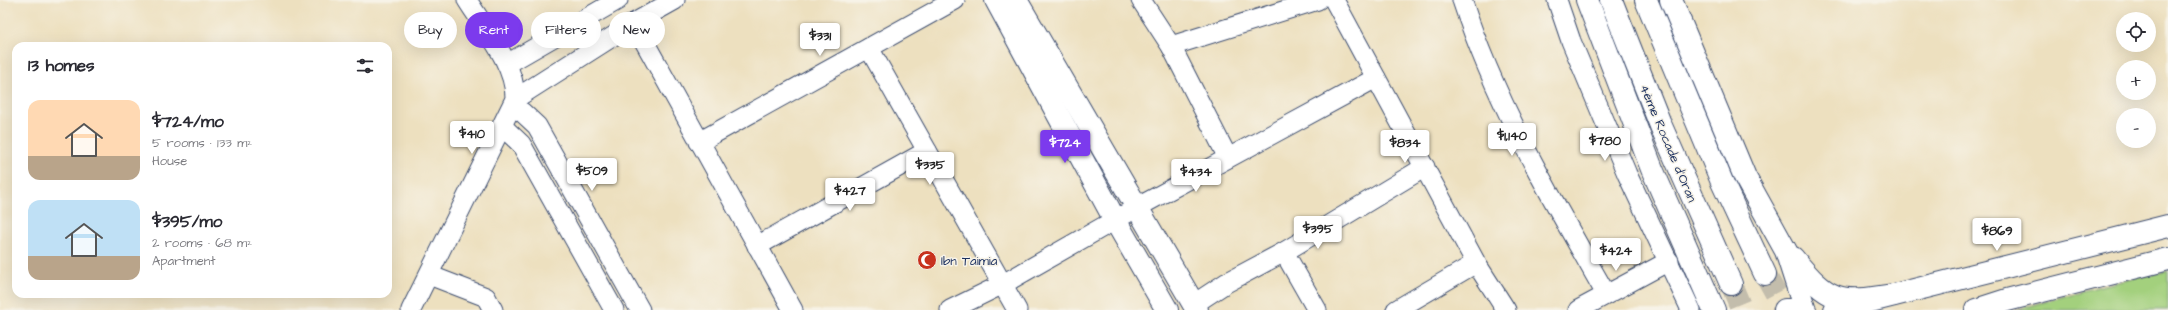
<!DOCTYPE html>
<meta charset="utf-8">
<style>
body{margin:0;font-family:"Architects Daughter",sans-serif;background:#f7f7f7;color:#2b2b33;height:100vh;display:flex;flex-direction:column;font-size:15px;white-space:nowrap}
*{box-sizing:border-box;margin:0}
p{font-size:13px;color:#7c7c81}
.icon{flex:none;width:22px;height:22px;fill:none;stroke:currentColor;stroke-width:2;stroke-linecap:round;stroke-linejoin:round}
.map{position:relative;flex:1;overflow:hidden}
.details{position:absolute;left:12px;top:42px;width:380px;height:256px;display:flex;flex-direction:column;background:#fff;border-radius:12px;box-shadow:0 4px 16px #0002}
.details>*{flex:none}
.banner{position:absolute;left:404px;top:12px;width:380px;height:36px;display:flex;gap:8px}
.fabs{position:absolute;left:2116px;top:12px;display:grid;gap:8px}
.fabs a{display:grid;place-items:center;width:40px;height:40px;border-radius:50%;background:#fff;box-shadow:0 4px 16px #0002;font-size:20px}
.price{position:absolute;translate:-50% -34px;padding:0 9px;border-radius:4px;background:#fff;color:#222;font-size:13px;line-height:26px;filter:drop-shadow(0 1px 2px #0008)}
.price::after{content:'';position:absolute;left:50%;top:24px;width:12px;height:9px;margin-left:-6px;background:inherit;clip-path:polygon(0 0,100% 0,50% 100%)}
.price.current{background:#7c3aed;color:#fff}
ul{padding:0;list-style:none}
li{display:flex;align-items:center;gap:12px;height:100px;padding:0 16px}
li span{display:grid;place-items:center;flex:none;width:112px;height:80px;border-radius:12px;color:#555}
li>.icon{margin-inline-start:auto}
span .icon{width:48px;height:48px;fill:#fffc;stroke-width:1}
li b{font-size:17px}
h2{display:flex;justify-content:space-between;align-items:center;height:48px;padding:0 16px;font-size:17px}
.chip{padding:0 14px;border-radius:18px;background:#fff;box-shadow:0 4px 16px #0002;font-size:14px;line-height:36px}
.chip.current{background:#7c3aed;color:#fff}
.map>svg:first-child{display:block}
.park{fill:#a3d07d;stroke:#5f806e}
.lines{fill:none;stroke-linecap:round;stroke-linejoin:round}
.motorway-tunnel{stroke:#c3bdac;stroke-width:22;stroke-dasharray:22 11;stroke-linecap:butt}
.minor-casing{stroke:#3a4a6d;stroke-width:21}
.secondary-casing{stroke:#3a4a6d;stroke-width:24}
.motorway-casing{stroke:#3a4a6d;stroke-width:24}
.minor{stroke:#fff;stroke-width:19}
.secondary{stroke:#fff;stroke-width:22}
.motorway{stroke:#fff;stroke-width:22}
.labels{text-anchor:middle;stroke-width:3;stroke-linejoin:round;paint-order:stroke}
.street-label{font-size:13px;fill:#1b2f5e;stroke:#f7f3e8}
.poi-label{font-size:13px;fill:#1b2f5e;stroke:#f7f3e8;text-anchor:start}
</style>
<div class="map">
<svg width="2168" height="310" viewBox="0 0 2168 310">
<rect width="100%" height="100%" fill="#f7f3e8"/>
<filter id="ink" filterUnits="userSpaceOnUse"><feTurbulence type="fractalNoise" baseFrequency=".025" numOctaves="2"/><feDisplacementMap in="SourceGraphic" scale="8" xChannelSelector="R" yChannelSelector="G"/><feConvolveMatrix kernelMatrix="1 2 1 2 8 2 1 2 1" color-interpolation-filters="sRGB"/></filter>
<filter id="wash" filterUnits="userSpaceOnUse"><feTurbulence type="fractalNoise" baseFrequency=".012" numOctaves="4" result="noise"/><feDisplacementMap in="SourceGraphic" scale="16" xChannelSelector="R" yChannelSelector="G"/><feGaussianBlur stdDeviation="0.9" result="paint"/><feColorMatrix in="noise" values="0 0 0 0 0 0 0 0 0 0 0 0 0 0 0 0 0 1.4 0 .05"/><feComposite in="paint" operator="in"/></filter>
<g filter="url(#wash)">
<rect width="100%" height="100%" fill="#ede0bf"/>
<polygon class="park" points="2168,271 2168,310 2016,310 2096,287"/>
</g>
<g filter="url(#ink)">
<g class="lines">
<g class="motorway-tunnel">
<polyline points="1765,274 1785,310"/>
<polyline points="1731,284 1742,310"/>
</g>
<g class="minor-casing">
<g id="minor">
<polyline points="1141,0 1171,46 1228,158"/>
<polyline points="1334,0 1476,263 1506,310"/>
<path d="M1462 0C1496 104 1552 199 1606 294"/>
<polyline points="1557,0 1571,41 1627,174 1691,310"/>
<polyline points="634,23 793,310"/>
<polyline points="1171,46 1318,0"/>
<polyline points="869,48 1017,310"/>
<polyline points="507,64 618,0"/>
<polyline points="515,99 634,23 675,0"/>
<polyline points="512,108 522,112 537,126 640,310"/>
<polyline points="503,127 521,144 614,310"/>
<polyline points="699,142 955,0"/>
<polyline points="757,246 927,151"/>
<polyline points="1284,252 1317,310"/>
<polyline points="429,275 486,297 493,310"/>
<polyline points="1194,304 1226,283 1284,252 1425,167"/>
<path d="M411 310 515 99C516 65 485 29 467 0"/>
<polyline points="950,310 1003,284 1136,208 1376,78"/>
<polyline points="1396,310 1476,263"/>
<polyline points="1578,310 1669,261"/>
</g>
</g>
<g class="secondary-casing">
<g id="secondary">
<polyline points="996,0 1115,220 1167,310"/>
<polyline points="1016,0 1197,310"/>
<polyline points="1785,310 1791,310"/>
<polyline points="1835,310 2168,226"/>
<polyline points="1976,310 2007,300 2168,259"/>
</g>
</g>
<g class="motorway-casing">
<g id="motorway">
<polyline points="1587,0 1652,169 1714,310"/>
<polyline points="1611,0 1661,126 1731,284"/>
<polyline points="1646,0 1722,182 1765,274"/>
<polyline points="1671,0 1745,177 1786,251 1805,310"/>
<path d="M1793 258C1829 302 1838 304 1893 295"/>
</g>
</g>
<use href="#minor" class="minor"/>
<use href="#secondary" class="secondary"/>
<use href="#motorway" class="motorway"/>
</g>
</g>
<defs>
<g id="mosque-disc" transform="scale(1)"><circle r="9.5" fill="#c8321e" stroke="#f7f3e8"/><path d="M3.5-4.9A6 6 0 1 0 3.5 4.9A5 5 0 1 1 3.5-4.9Z" fill="#fff"/></g>
</defs>
<g fill-rule="evenodd">
<use href="#mosque-disc" x="927" y="260"/>
</g>
<g class="labels">
<g class="street-label">
<text transform="translate(1669 143) rotate(67)" y="5">4ème Rocade d'Oran</text>
</g>
<g class="poi-label">
<text x="941" y="265">Ibn Taimia</text>
</g>
</g>
</svg>
<div class="fabs">
<a><svg class="icon" aria-label="locate" viewBox="0 0 24 24"><circle cx="12" cy="12" r="6"/><path d="M12 2v4M12 18v4M2 12h4M18 12h4"/></svg></a>
<a>+</a>
<a>−</a>
</div>
<b class="price" style="left:820px;top:57px">$331</b>
<b class="price" style="left:472px;top:155px">$410</b>
<b class="price" style="left:1512px;top:157px">$1,140</b>
<b class="price" style="left:1605px;top:162px">$780</b>
<b class="price current" style="left:1065px;top:164px">$724</b>
<b class="price" style="left:1405px;top:164px">$834</b>
<b class="price" style="left:930px;top:186px">$335</b>
<b class="price" style="left:592px;top:192px">$509</b>
<b class="price" style="left:1196px;top:193px">$434</b>
<b class="price" style="left:850px;top:212px">$427</b>
<b class="price" style="left:1318px;top:250px">$395</b>
<b class="price" style="left:1997px;top:252px">$869</b>
<b class="price" style="left:1616px;top:272px">$424</b>
<div class="banner">
<a class="chip">Buy</a>
<a class="chip current">Rent</a>
<a class="chip">Filters</a>
<a class="chip">New</a>
</div>
<section class="details">
<h2>13 homes<svg class="icon" aria-label="filters" viewBox="0 0 24 24"><path d="M4 7h16M4 17h16"/><circle cx="9" cy="7" r="2"/><circle cx="15" cy="17" r="2"/></svg></h2>
<ul>
<li><span style="background:linear-gradient(#ffd9b3 70%,#b9a48a 0)"><svg class="icon" aria-label="home" viewBox="0 0 24 24"><path d="M3 11l9-7 9 7M6 9v11h12V9"/></svg></span><div><b>$724/mo</b><p>5 rooms · 133 m²</p><p>House</p></div></li>
<li><span style="background:linear-gradient(#bfe0f5 70%,#b9a48a 0)"><svg class="icon" aria-label="home" viewBox="0 0 24 24"><path d="M3 11l9-7 9 7M6 9v11h12V9"/></svg></span><div><b>$395/mo</b><p>2 rooms · 68 m²</p><p>Apartment</p></div></li>
</ul>
</section>
</div>
